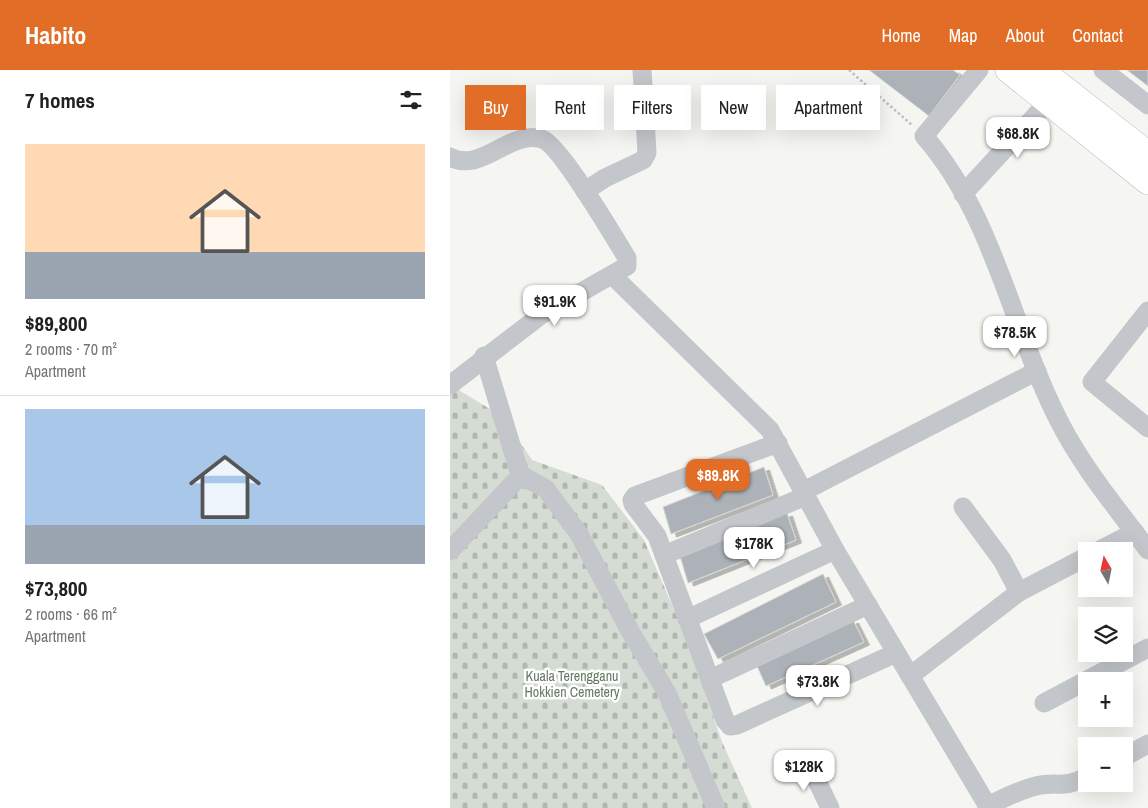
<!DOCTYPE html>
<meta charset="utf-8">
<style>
body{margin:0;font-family:"Archivo Narrow",sans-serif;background:#f6f6f6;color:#202124;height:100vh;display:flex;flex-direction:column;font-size:19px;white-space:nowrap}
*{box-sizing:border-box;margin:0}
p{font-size:16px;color:#757577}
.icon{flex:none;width:28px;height:28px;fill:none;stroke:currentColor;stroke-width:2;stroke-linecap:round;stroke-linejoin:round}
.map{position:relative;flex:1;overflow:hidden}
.sheet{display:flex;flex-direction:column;background:#fff;width:450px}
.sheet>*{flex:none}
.top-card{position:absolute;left:15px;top:15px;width:475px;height:45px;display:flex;gap:10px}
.needle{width:32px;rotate:351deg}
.buttons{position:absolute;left:628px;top:472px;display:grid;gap:10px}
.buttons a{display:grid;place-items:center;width:55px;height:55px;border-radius:0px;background:#fff;box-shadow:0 5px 20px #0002;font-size:25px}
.price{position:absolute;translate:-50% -42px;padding:0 11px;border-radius:10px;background:#fff;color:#222;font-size:16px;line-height:32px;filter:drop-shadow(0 1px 2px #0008)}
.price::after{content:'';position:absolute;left:50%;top:30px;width:15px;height:11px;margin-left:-8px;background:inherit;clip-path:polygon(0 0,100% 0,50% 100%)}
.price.on{background:#e16d26;color:#fff}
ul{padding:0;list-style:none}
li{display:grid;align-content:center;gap:10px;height:265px;padding:0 25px}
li+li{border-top:1px solid #e0e0e0}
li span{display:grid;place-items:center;height:155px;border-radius:0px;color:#555}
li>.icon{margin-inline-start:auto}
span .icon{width:90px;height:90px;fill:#fffc;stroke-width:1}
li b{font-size:21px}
h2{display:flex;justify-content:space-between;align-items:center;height:60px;padding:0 25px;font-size:21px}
.tag{padding:0 18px;border-radius:0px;background:#fff;box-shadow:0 5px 20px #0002;font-size:18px;line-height:45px}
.tag.on{background:#e16d26;color:#fff}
header{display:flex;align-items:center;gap:30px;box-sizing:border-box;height:70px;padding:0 25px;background:#e16d26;color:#fff}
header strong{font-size:24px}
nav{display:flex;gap:28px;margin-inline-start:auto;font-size:18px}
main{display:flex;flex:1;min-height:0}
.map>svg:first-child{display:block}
.cemetery{fill:url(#cemetery-stones)}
.building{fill:#acb2b8;stroke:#d6d7d4;filter:url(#shadow)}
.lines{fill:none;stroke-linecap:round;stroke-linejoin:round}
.major-casing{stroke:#b6b9be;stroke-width:26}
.path{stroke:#bdbec1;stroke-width:2.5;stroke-dasharray:2.5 2.5;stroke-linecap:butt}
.minor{stroke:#c3c6ca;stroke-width:19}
.major{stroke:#fff;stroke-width:25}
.labels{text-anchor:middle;stroke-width:5;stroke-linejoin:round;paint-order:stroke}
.park-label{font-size:14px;fill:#657a63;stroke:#fff}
</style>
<header>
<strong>Habito</strong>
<nav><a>Home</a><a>Map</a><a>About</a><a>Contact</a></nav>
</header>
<main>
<section class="sheet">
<h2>7 homes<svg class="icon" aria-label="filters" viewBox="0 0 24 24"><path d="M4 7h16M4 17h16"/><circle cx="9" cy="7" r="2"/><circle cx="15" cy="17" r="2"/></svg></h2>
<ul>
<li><span style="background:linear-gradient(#ffd9b3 70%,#9aa5b1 0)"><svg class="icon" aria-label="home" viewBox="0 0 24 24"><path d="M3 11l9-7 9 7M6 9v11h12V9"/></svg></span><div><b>$89,800</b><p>2 rooms · 70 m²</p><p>Apartment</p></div></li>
<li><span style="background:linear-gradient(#a9c7e8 75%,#9aa5b1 0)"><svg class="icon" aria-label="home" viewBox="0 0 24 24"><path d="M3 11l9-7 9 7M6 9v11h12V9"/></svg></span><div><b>$73,800</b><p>2 rooms · 66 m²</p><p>Apartment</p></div></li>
</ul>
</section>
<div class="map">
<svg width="698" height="738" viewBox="0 0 698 738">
<defs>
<pattern id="cemetery-stones" width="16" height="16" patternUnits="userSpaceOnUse" patternTransform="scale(1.25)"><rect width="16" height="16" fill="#d5dcd3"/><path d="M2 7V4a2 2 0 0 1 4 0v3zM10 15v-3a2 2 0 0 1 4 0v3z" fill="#b0b7b1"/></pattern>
<filter id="shadow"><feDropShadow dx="5.5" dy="3" stdDeviation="0" flood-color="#0004"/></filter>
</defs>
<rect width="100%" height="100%" fill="#f5f5f2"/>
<polygon class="cemetery" points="7,319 53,347 82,390 152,415 194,470 237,570 272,672 302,738 0,738 0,322"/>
<g class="building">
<polygon points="419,0 503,0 510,5 479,46"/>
<polygon points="677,0 698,0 698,16"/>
<polygon points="314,397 323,425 221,464 213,437"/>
<polygon points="337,443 346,470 238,513 230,486"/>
<polygon points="373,504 386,532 268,589 254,564"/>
<polygon points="403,550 414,572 316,616 306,594"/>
</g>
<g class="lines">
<g class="major-casing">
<g id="major">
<polyline points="558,0 698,112"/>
<polyline points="591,0 698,84"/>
</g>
</g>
<polyline class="path" points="399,0 462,55"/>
<g class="minor">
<path d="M529 0 474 66C544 146 561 256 608 349 632 397 666 437 698 480"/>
<polyline points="653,0 698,35"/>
<path d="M0 87C31 104 60 59 92 69 110 75 164 167 177 188V196L91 245 0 315"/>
<polyline points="135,121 155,108 193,90 197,83 192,0"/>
<polyline points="513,124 598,32"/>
<polyline points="163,206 320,360 385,480 539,738"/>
<polyline points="698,241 642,312 698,358"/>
<polyline points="34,286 68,398 71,405 96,419 129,464 180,561 217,623 266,738"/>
<polyline points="328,373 185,426 182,430 183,434 207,466 275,650 280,656 287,655 446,583"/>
<polyline points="354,421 587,301"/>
<polyline points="513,437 552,490 569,522"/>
<polyline points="0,481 71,405"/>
<polyline points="648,481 685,462"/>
<polyline points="214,485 356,426"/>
<polyline points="237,549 385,480"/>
<polyline points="460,606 569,522 636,487"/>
<polyline points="260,609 418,535"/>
<polyline points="594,633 698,578"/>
<polyline points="674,687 698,674"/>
<polyline points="358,692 380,738"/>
<path d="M537 736C553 729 569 720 586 716 607 711 614 719 636 707"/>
</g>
<use href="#major" class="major"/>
</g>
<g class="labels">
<g class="park-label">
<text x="122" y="611">Kuala Terengganu<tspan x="122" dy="16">Hokkien Cemetery</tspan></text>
</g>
</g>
</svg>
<div class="buttons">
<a><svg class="needle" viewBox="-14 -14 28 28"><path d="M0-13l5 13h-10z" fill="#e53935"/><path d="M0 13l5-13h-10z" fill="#757577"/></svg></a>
<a><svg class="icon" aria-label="layers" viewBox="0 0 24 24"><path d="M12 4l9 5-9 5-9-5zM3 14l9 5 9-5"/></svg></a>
<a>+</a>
<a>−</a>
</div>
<b class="price" style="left:568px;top:89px">$68.8K</b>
<b class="price" style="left:105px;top:257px">$91.9K</b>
<b class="price" style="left:565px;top:288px">$78.5K</b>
<b class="price on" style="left:268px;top:431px">$89.8K</b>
<b class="price" style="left:304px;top:499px">$178K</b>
<b class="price" style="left:368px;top:637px">$73.8K</b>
<b class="price" style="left:354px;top:722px">$128K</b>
<div class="top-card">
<a class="tag on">Buy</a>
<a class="tag">Rent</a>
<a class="tag">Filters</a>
<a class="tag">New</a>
<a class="tag">Apartment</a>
</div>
</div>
</main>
